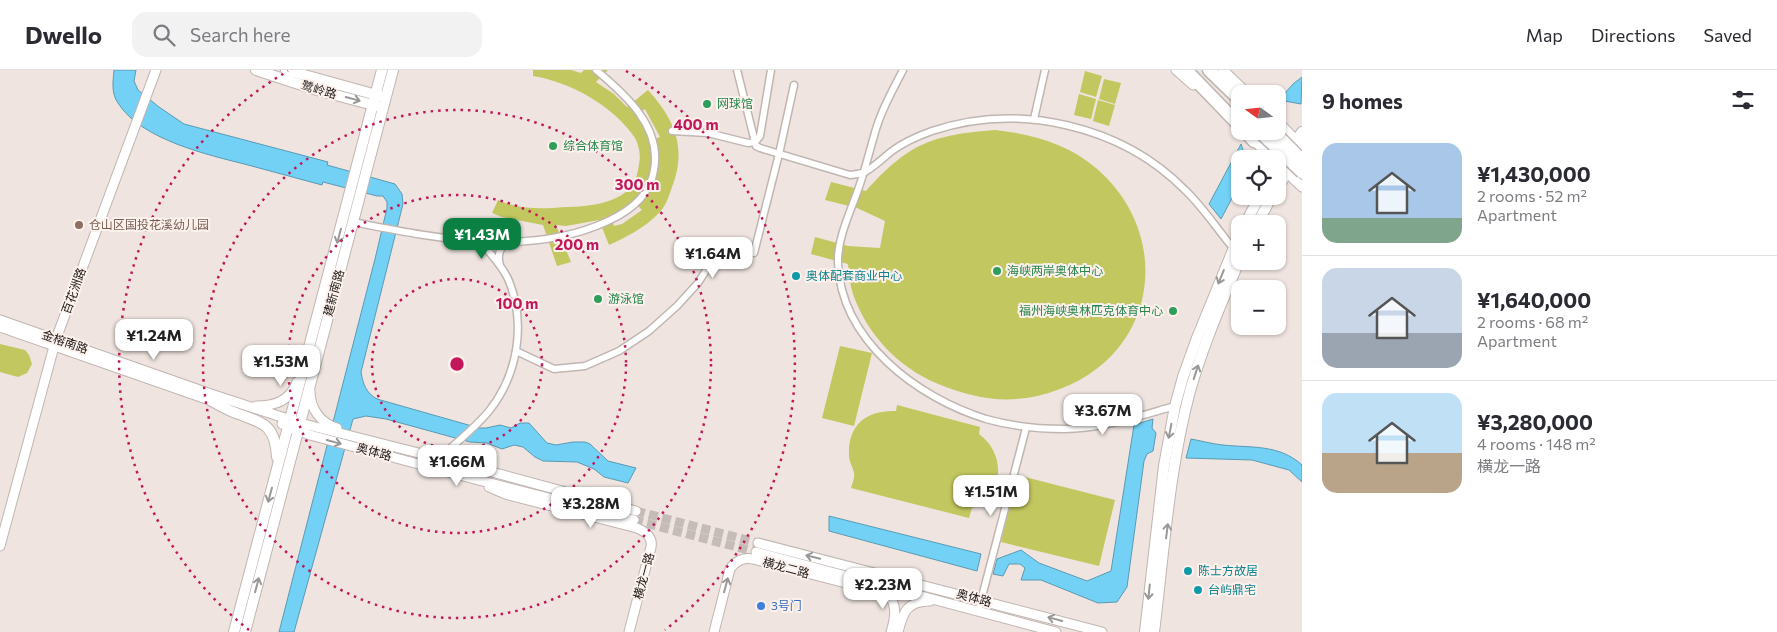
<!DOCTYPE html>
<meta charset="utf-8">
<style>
body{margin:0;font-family:Commissioner,"Noto Sans SC",sans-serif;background:#f2f2f3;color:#2b2b33;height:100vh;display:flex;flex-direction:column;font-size:19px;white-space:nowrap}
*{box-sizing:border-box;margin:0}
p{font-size:16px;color:#7c7c81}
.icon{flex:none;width:28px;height:28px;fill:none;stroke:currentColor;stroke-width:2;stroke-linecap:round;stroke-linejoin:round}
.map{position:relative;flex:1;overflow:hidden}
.side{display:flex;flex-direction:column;background:#fff;width:475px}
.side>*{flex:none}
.needle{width:32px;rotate:285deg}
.fabs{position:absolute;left:1231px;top:15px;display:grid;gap:10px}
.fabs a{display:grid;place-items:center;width:55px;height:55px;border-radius:10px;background:#fff;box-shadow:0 1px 4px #0004;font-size:25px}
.price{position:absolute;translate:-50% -42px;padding:0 11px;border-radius:10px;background:#fff;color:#222;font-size:16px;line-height:32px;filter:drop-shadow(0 1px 2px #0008)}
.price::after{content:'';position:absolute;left:50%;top:30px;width:15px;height:11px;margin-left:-8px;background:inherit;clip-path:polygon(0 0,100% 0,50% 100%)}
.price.selected{background:#0b8043;color:#fff}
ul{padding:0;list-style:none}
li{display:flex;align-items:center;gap:15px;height:125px;padding:0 20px}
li+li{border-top:1px solid #e1e1e2}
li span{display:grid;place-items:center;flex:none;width:140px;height:100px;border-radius:15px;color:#555}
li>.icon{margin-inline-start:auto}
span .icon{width:60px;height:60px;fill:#fffc;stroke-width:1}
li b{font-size:21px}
h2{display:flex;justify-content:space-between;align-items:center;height:60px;padding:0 20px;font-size:21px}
header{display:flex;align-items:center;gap:30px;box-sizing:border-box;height:70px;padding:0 25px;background:#fff;border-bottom:1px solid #e1e1e2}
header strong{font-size:24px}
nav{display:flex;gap:28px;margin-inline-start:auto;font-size:18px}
.search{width:350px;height:45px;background:#f2f2f3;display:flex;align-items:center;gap:12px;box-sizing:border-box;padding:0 18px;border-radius:15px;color:#7c7c81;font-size:19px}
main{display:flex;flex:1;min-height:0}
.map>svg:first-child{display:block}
.green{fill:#c3c75f;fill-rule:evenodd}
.water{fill:#74d1f6;stroke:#5a9ab3}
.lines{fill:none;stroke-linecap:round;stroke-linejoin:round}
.secondary-tunnel{stroke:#c5bcb7;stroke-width:9;stroke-dasharray:9 4.5;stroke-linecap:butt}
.street-casing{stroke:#c0b6b1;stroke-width:9}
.secondary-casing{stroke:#c0b6b1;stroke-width:11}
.primary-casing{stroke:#c0b6b1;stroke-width:12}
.highway-casing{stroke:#c0b6b1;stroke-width:15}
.street{stroke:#fff;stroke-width:6}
.secondary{stroke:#fff;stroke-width:9}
.primary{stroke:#fff;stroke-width:10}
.highway{stroke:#fff;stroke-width:12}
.highway-bridge-casing{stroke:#c0b6b1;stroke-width:15;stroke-linecap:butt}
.highway-bridge{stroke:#fff;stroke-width:12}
.oneway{stroke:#999897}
.ring{fill:none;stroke:#c2185b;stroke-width:2.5;stroke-dasharray:2.5 5}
.leisure-dot{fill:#2e9e5b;stroke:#fcf1ec;stroke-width:2}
.education-dot{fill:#8d6e63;stroke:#fcf1ec;stroke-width:2}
.culture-dot{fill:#0f9aa8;stroke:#fcf1ec;stroke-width:2}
.shop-dot{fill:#3f7fe0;stroke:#fcf1ec;stroke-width:2}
.labels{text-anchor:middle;stroke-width:4;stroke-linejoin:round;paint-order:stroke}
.street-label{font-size:12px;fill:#1d1a18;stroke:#fcf1ec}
.leisure-label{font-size:12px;fill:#27864d;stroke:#fcf1ec;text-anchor:start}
.education-label{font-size:12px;fill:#785e54;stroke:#fcf1ec;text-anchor:start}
.culture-label{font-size:12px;fill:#0d838f;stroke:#fcf1ec;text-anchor:start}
.shop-label{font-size:12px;fill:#366cbe;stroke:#fcf1ec;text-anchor:start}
.centre{fill:#c2185b;stroke:#fcf1ec;stroke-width:2.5}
.ring-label{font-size:15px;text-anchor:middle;font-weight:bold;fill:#c2185b;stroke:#fcf1ec;stroke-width:4;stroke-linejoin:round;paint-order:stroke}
</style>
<header>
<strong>Dwello</strong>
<div class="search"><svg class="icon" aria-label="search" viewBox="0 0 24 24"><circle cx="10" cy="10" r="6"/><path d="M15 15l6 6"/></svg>Search here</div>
<nav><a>Map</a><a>Directions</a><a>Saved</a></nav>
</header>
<main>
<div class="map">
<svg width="1302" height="562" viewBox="0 0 1302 562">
<rect width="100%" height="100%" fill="#efe4df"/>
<g class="green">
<path d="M533 0H571L581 3 584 0H608L596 12 614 24 627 37 648 20C675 50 687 78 672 117 669 126 665 138 658 144 644 158 627 167 609 175L599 150 566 156 556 155 571 192 557 196 543 155 502 147 492 143 498 130C520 140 542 139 565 137 585 137 612 134 627 121 635 115 638 103 639 94 641 86 639 75 635 68 614 36 570 12 533 6ZM645 39 660 67 650 71 643 55 636 45ZM634 132 642 140 622 154 614 156 610 145 621 141Z"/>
<polygon points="1085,1 1102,6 1096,27 1080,22"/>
<polygon points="1104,9 1121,13 1115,34 1099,29"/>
<polygon points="1079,24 1096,29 1091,49 1074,45"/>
<polygon points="1098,30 1115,35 1109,56 1093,51"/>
<path d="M995 60C1032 64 1068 74 1096 98 1174 165 1158 282 1060 319 1015 336 979 331 936 313 897 296 867 264 853 224 850 215 849 204 848 194L811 184 815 167 848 176 880 178 885 151 857 138 825 130 831 112 866 121C909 73 932 65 995 60Z"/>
<polygon points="0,274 25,280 29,285 32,294 27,303 18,307 0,302"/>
<polygon points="840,276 872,283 854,356 822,348"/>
<path d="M897 335 980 357 979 364C1006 384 1005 424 972 438L969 448 851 418C852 414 855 408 854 403 853 397 849 392 849 385 848 354 867 340 896 341Z"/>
<polygon points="1017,405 1115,430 1099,496 1001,472"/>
</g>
<g class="water">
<path d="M114 0H136L134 11 138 20 159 37 184 54 328 92 327 95 395 114 402 124 403 134 361 302C363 314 366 323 377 329L479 358H486L500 355 511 358 520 353H529L547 373 556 375 573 372H585L590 374 608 391 636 398 628 413 604 407 594 399 577 392 543 391 535 387 523 377 514 375 502 379 487 373 470 372 386 349 366 346 353 349 294 562H279L375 189 387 138V132L383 126H377L323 112 322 115C297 108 273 102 248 95 209 85 141 70 118 33 111 23 113 12 114 0Z"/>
<polygon points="1302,7 1301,34 1279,30 1293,14"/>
<polygon points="1241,74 1246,89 1240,89 1240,113 1221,149 1209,134"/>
<polygon points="1153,349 1152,358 1156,363 1153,381 1147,384 1144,391 1127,517 1117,532 1098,533 1041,510 1021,510 1025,498 1020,494 1009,494 1003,506 993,504 997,489 1021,480 1039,493 1087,511 1111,501 1134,355"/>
<path d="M1191 369C1202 371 1212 374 1223 375 1251 378 1279 374 1302 395V412L1289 400 1252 390 1186 388Z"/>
<polygon points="829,446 981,484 977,501 829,461"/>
</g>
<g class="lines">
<g class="secondary-tunnel">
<polyline points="636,441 758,473"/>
<polyline points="634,450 756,482"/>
</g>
<g class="street-casing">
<g id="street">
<path d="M737 0 756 76 760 78 850 105C855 104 861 104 865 102 874 97 883 88 892 81 904 72 918 66 932 61 1018 32 1121 55 1185 120 1203 137 1217 159 1233 178"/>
<path d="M903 0C892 21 880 43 874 66 869 83 865 100 859 117 851 141 837 168 838 193 841 271 918 328 986 349 1011 356 1037 359 1064 359 1102 359 1139 346 1175 336"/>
<polyline points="1034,49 1045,0"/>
<polyline points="672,61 708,63 748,73 755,72 760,66 771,0"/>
<path d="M353 152C435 168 529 188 608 151 630 141 650 126 654 100 662 57 626 25 596 0"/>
<path d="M500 195C497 185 499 177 509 172"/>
<polyline points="516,281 554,299 585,296 619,281 649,261 677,236 698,213 722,175 754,183 779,84 794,15"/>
<path d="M439 388C456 373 475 358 489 341 518 305 526 254 509 211 503 196 490 184 480 171"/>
<polyline points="978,542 1026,358"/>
</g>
</g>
<g class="secondary-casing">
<g id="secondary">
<polyline points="1176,0 1193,15"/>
<polyline points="1223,0 1248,24"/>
<polyline points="1278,52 1302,76"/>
<polyline points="1251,68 1273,89"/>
<polyline points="1283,99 1302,117"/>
<polyline points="0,250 211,324 300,353 466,395 636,441"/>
<polyline points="0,257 215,332"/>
<path d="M310 321C310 338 320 353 337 358"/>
<path d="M256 336C275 336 290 331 297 312"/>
<polyline points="282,354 310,365 463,406 634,450"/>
<path d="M489 417 505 424 637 458C646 462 653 467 651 477L629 562"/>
<polyline points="758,473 1102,562"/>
<polyline points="0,476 56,269 156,0"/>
<polyline points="756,482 1056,562"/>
<path d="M887 521C897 535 896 546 891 562"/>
<path d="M714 562 730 499C735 491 744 487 753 489L869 519 892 523"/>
<path d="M898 562C903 542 907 531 930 531"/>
</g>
</g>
<g class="primary-casing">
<g id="primary">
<polyline points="256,0 317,20 377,36"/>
<polyline points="286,0 380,26"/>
<polyline points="1278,97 1302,62"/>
<polyline points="1278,117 1302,79"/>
<polyline points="1245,154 1260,126"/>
<polyline points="1257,154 1272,126"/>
<path d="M210 330C217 334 224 338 231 341 260 353 275 351 277 387"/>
<polyline points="300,353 393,0"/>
<polyline points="234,562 382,0"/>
<polyline points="245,562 298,361"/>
<polyline points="1145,562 1164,396 1175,336 1183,307 1197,268 1240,163"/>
<path d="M1154 562C1164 482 1169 399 1190 321 1203 275 1222 232 1240 189"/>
</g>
</g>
<g class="highway-casing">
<g id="highway">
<polyline points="1186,0 1240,56"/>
<polyline points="1209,0 1240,30"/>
<polyline points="1245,61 1254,71"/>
</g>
</g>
<use href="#street" class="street"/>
<use href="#secondary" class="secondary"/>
<use href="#primary" class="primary"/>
<use href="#highway" class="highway"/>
<g class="highway-bridge-casing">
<g id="highway-bridge">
<polyline points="1259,61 1302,102"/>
<polyline points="1273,61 1302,90"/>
</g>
</g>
<use href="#highway-bridge" class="highway-bridge"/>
</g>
<defs><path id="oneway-shaft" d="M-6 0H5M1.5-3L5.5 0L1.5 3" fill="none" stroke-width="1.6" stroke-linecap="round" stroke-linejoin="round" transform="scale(1.25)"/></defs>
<g class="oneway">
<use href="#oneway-shaft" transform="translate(353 29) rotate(15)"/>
<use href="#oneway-shaft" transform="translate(339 166) rotate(105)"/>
<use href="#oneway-shaft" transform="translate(1221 207) rotate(112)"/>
<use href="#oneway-shaft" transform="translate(1196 302) rotate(-72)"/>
<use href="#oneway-shaft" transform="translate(1170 361) rotate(101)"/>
<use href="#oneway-shaft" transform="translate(334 372) rotate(15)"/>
<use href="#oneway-shaft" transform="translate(270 425) rotate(105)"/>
<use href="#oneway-shaft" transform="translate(1167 461) rotate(-83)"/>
<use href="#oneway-shaft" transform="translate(813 487) rotate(-166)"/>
<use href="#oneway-shaft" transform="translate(257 515) rotate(-75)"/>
<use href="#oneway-shaft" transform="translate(726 515) rotate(-75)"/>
<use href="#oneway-shaft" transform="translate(1149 522) rotate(96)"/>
<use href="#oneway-shaft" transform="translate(1055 549) rotate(-165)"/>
</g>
<g class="ring">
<circle cx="457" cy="294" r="85"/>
<circle cx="457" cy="294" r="169"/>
<circle cx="457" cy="294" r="254"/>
<path d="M249 560A338 338 0 0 1 288 1M626 1A338 338 0 0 1 665 560"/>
</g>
<g class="leisure-dot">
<circle cx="707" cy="34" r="5"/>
<circle cx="553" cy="76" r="5"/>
<circle cx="997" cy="201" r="5"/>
<circle cx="598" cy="229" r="5"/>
<circle cx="1173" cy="241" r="5"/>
</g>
<circle class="education-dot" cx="79" cy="155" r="5"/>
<g class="culture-dot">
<circle cx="796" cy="206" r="5"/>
<circle cx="1188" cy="501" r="5"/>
<circle cx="1198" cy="520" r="5"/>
</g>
<circle class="shop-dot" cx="761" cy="536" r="5"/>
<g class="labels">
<g class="street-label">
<text transform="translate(319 20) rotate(16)" y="4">鹭岭路</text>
<text transform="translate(74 221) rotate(-70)" y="4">百花洲路</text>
<text transform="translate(334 223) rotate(-75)" y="4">建新南路</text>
<text transform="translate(65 272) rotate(19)" y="4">金榕南路</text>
<text transform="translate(374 382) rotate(15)" y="4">奥体路</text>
<text transform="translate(786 498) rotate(15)" y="4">横龙二路</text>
<text transform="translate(644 506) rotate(-75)" y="4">横龙一路</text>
<text transform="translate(974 528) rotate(15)" y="4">奥体路</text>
</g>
<g class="leisure-label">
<text x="717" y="38">网球馆</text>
<text x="563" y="80">综合体育馆</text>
<text x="1007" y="205">海峡两岸奥体中心</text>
<text x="608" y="233">游泳馆</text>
<text x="1163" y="245" text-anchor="end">福州海峡奥林匹克体育中心</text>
</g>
<g class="education-label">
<text x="89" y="159">仓山区国投花溪幼儿园</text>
</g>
<g class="culture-label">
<text x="806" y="210">奥体配套商业中心</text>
<text x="1198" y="505">陈士方故居</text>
<text x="1208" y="524">台屿鼎宅</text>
</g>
<g class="shop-label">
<text x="771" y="540">3号门</text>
</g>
</g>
<circle cx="457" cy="294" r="8" class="centre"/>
<g class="ring-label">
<text x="696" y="60">400 m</text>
<text x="637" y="120">300 m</text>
<text x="577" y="180">200 m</text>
<text x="517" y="239">100 m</text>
</g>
</svg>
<div class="fabs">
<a><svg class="needle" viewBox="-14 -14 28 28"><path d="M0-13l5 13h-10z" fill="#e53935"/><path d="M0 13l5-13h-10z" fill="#7c7c81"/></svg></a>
<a><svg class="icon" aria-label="locate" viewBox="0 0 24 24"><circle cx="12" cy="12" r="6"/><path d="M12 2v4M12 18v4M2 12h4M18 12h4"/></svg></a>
<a>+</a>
<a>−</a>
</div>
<b class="price selected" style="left:482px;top:190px">¥1.43M</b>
<b class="price" style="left:713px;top:209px">¥1.64M</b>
<b class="price" style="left:154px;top:291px">¥1.24M</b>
<b class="price" style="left:281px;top:317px">¥1.53M</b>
<b class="price" style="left:1103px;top:366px">¥3.67M</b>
<b class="price" style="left:457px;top:417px">¥1.66M</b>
<b class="price" style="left:991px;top:447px">¥1.51M</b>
<b class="price" style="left:591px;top:459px">¥3.28M</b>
<b class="price" style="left:883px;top:540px">¥2.23M</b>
</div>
<section class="side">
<h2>9 homes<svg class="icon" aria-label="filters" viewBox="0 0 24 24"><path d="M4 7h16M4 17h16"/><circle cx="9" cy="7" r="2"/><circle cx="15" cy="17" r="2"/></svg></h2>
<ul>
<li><span style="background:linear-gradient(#a9c7e8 75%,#7fa58c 0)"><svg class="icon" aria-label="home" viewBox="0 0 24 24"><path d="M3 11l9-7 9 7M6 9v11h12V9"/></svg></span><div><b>¥1,430,000</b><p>2 rooms · 52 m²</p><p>Apartment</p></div></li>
<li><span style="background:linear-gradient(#c9d6e8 65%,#9aa5b1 0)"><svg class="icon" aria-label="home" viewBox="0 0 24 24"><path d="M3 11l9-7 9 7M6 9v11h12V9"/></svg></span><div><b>¥1,640,000</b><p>2 rooms · 68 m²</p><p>Apartment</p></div></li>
<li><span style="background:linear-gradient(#bfe0f5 60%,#b9a48a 0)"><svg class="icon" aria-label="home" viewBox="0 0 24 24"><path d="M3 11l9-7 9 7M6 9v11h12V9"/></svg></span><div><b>¥3,280,000</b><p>4 rooms · 148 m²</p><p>横龙一路</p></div></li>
</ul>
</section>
</main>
